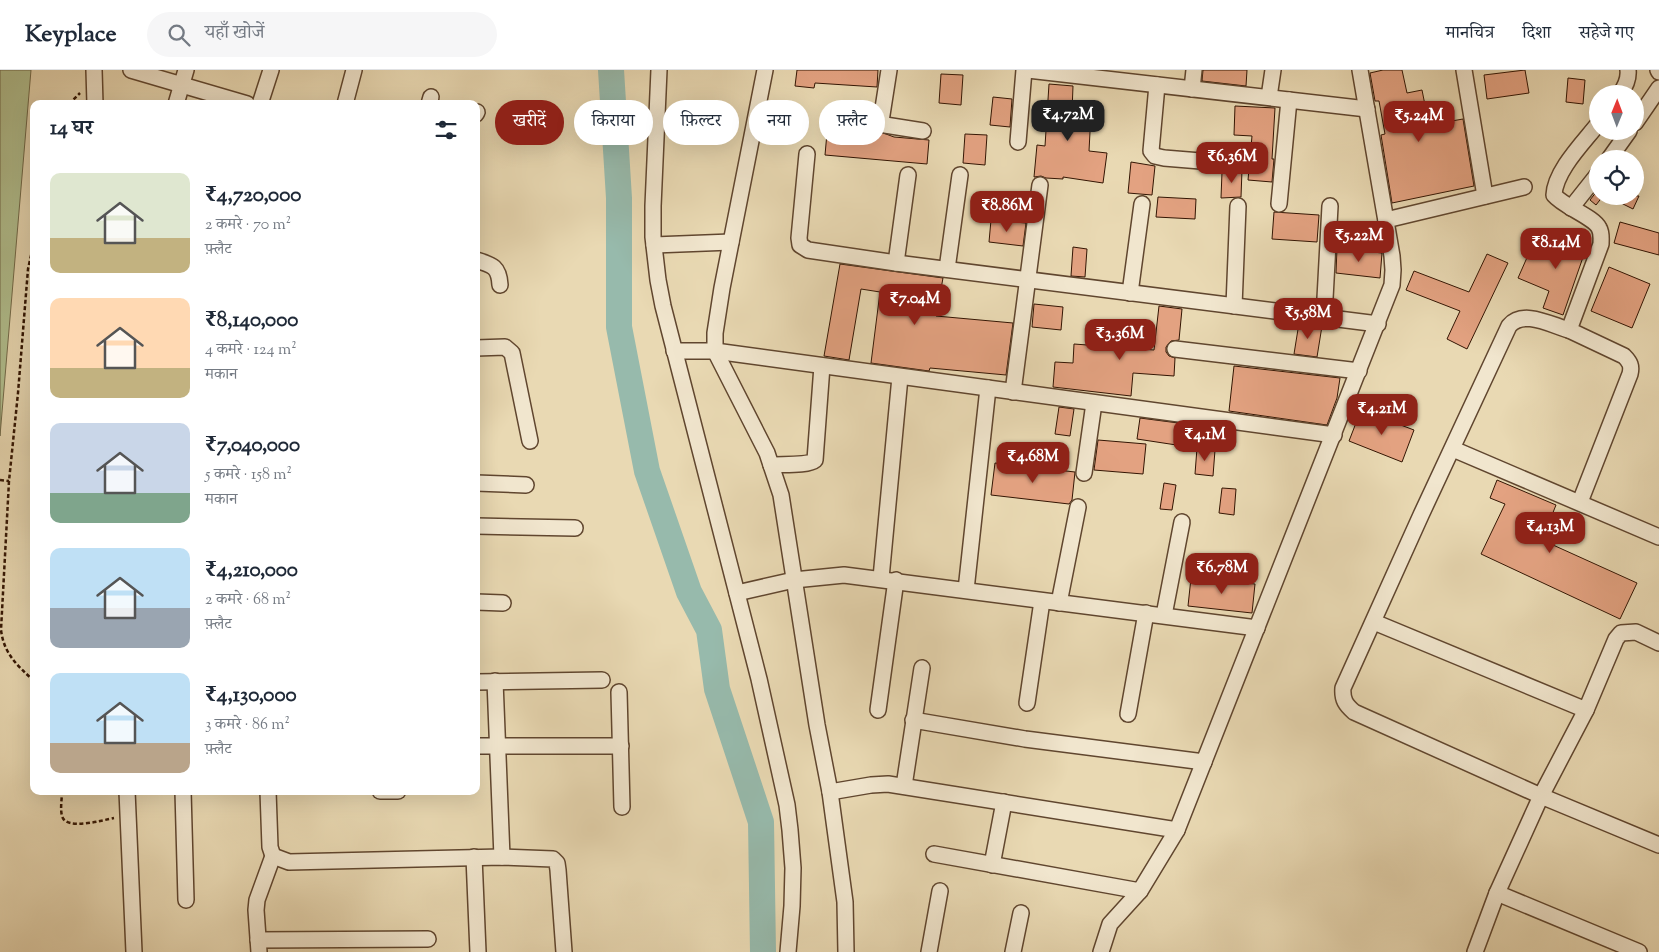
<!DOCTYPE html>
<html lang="hi">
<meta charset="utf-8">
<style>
body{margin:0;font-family:"Sorts Mill Goudy","Noto Serif Devanagari",serif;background:#f6f6f7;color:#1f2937;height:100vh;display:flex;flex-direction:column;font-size:19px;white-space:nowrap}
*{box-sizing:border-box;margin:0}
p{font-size:16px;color:#747a83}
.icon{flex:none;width:28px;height:28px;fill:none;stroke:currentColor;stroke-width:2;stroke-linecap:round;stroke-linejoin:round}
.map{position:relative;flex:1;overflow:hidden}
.panel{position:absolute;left:30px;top:30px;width:450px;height:695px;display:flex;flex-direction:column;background:#fff;border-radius:10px;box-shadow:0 5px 20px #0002}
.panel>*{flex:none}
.hud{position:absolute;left:495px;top:30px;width:475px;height:45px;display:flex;gap:10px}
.needle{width:32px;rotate:1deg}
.fabs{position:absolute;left:1589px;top:15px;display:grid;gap:10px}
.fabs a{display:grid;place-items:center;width:55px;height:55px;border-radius:50%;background:#fff;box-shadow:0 5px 20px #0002;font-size:25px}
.price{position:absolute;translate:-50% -42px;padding:0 11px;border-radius:10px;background:#8f2418;color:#fff;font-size:16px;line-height:32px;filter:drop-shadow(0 1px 2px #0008)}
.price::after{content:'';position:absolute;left:50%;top:30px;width:15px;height:11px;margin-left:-8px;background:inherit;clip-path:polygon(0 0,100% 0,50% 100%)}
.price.active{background:#222;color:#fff}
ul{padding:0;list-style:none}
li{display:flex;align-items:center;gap:15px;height:125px;padding:0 20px}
li span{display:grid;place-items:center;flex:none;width:140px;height:100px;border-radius:10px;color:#555}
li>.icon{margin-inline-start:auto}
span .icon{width:60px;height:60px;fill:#fffc;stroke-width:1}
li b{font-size:21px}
h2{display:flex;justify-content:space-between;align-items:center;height:60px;padding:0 20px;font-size:21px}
.tag{padding:0 18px;border-radius:22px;background:#fff;box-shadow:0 5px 20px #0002;font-size:18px;line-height:45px}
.tag.active{background:#8f2418;color:#fff}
header{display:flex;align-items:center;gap:30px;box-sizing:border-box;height:70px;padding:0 25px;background:#fff;border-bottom:1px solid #e0e1e3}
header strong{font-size:24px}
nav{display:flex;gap:28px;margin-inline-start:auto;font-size:18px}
.search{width:350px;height:45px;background:#f6f6f7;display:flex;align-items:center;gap:12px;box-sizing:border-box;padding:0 18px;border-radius:28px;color:#747a83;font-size:19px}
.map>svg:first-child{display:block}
.green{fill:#b1c090;stroke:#726a4a}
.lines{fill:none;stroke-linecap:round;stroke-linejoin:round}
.river{stroke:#97baac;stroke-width:26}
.building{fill:#e3a281;stroke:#331503}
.minor-casing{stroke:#60462f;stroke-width:18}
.path{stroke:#331503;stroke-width:2.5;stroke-dasharray:4 2.5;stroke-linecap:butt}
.minor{stroke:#f1e6ce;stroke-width:15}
</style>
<header>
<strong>Keyplace</strong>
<div class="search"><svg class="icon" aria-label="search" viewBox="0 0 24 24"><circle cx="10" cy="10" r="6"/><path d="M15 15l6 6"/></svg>यहाँ खोजें</div>
<nav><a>मानचित्र</a><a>दिशा</a><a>सहेजे गए</a></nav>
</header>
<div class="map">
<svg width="1659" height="882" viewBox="0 0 1659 882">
<rect width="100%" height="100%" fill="#e9d9b3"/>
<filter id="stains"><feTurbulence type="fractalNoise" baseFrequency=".004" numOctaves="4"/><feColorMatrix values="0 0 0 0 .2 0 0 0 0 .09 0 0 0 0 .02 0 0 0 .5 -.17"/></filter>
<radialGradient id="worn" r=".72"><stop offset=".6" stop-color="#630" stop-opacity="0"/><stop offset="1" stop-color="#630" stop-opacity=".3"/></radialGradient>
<polygon class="green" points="0,0 31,0 0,366"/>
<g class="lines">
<polyline class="river" points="611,0 619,128 619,257 647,401 689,522 709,560 717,619 761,752 763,882"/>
</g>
<g class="building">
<polygon points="797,0 878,0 877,17 815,13 814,18 795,16"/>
<polygon points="1203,0 1247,0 1246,16 1202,11"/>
<polygon points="1383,0 1402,0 1407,23 1422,20 1429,55 1463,49 1474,116 1392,133 1381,65 1385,64 1379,31 1375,31 1370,3"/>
<polygon points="1525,0 1529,23 1487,29 1484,5"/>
<polygon points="941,4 963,5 961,35 939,33"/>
<polygon points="1568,8 1585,10 1583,34 1566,32"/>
<polygon points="1049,14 1073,16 1072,42 1091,43 1089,81 1107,83 1103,113 1063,107 1063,109 1046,108 1041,106 1034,107 1037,75 1045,76"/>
<polygon points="993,27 1012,29 1010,57 990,55"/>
<polygon points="1235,36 1275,38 1272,89 1274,89 1272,112 1248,110 1252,66 1234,65"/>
<polygon points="858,58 878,61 894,67 929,70 927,94 825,85 827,63 857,66"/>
<polygon points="965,64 987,65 985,95 963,93"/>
<polygon points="1131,92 1155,96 1152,125 1128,123"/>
<polygon points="1232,99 1242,100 1241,127 1221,128 1222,102 1229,102"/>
<polygon points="1597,121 1598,126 1603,126 1596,135 1590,130"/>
<polygon points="1607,126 1639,126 1633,139"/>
<polygon points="1158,127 1196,129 1195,149 1156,147"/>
<polygon points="1274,142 1319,145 1317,172 1272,169"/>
<polygon points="991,150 1026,153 1023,176 989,172"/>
<polygon points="1620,152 1659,163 1659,185 1614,173"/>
<polygon points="1570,160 1590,167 1563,245 1543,238 1549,221 1518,208 1533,174 1561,186"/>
<polygon points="1073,177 1087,179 1085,207 1071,206"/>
<polygon points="1337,178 1382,183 1380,208 1336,203"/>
<polygon points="1487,184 1508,193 1467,279 1447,269 1460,241 1406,220 1414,201 1469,222"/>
<polygon points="840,194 943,208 936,246 1013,253 1006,305 930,298 929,301 871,293 880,222 861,219 849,290 824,286"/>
<polygon points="1609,197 1650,214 1632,258 1591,241"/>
<polygon points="1034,234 1063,237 1061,260 1032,257"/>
<polygon points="1159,236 1182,239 1179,270 1171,271 1166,277 1166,282 1169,286 1175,288 1174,306 1133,303 1131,326 1053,317 1055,292 1073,293 1074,274 1154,280"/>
<polygon points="1299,253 1322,256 1317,287 1294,284"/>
<polygon points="1234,296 1340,308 1337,328 1327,355 1229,341"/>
<polygon points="1059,337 1074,339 1070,366 1055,364"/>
<polygon points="1361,340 1414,360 1402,392 1349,371"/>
<polygon points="1140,348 1186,354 1183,376 1137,369"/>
<polygon points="1098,370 1146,374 1143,404 1094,400"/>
<polygon points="1197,378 1215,380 1213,406 1195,404"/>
<polygon points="995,393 1075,402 1072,430 1069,434 991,425"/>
<polygon points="1497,410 1556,435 1542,470 1637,513 1620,549 1481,484 1505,434 1490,428"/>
<polygon points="1164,413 1176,415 1172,440 1160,439"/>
<polygon points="1222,418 1236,419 1234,445 1219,443"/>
<polygon points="1191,508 1255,514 1252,543 1188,536"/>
</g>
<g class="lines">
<g class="minor-casing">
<g id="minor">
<polyline points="94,0 95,34"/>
<polyline points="131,0 247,34"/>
<polyline points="659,0 653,136 653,167 658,210 663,236 759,609 787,735 790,760 793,798 792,836 788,882"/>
<polyline points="765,0 722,218 715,263 715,281 767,383 781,425 817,655 830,722 845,832 846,882"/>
<polyline points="889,0 881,51 885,55 923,61"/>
<polyline points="1028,0 1367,39"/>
<polyline points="1464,0 1485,126"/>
<polyline points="1658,0 1659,2"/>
<polyline points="1157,15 1151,81 1155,86 1164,88 1225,93"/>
<polyline points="1192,19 1194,0"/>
<path d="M1620 24C1625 17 1629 9 1628 0"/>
<polyline points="1269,27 1273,0"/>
<polyline points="176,34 186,0"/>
<polyline points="260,34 271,0"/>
<polyline points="345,34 354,0"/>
<polyline points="429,34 431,27"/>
<polyline points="476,44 477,42"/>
<polyline points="1635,53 1659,18"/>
<polyline points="1018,72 1024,0"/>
<polyline points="807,84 799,168 800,175 808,180 896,193 1378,254"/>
<polyline points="1609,89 1629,61"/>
<polyline points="1279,134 1289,30"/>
<polyline points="1571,138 1598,104"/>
<polyline points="1386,150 1524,117"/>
<polyline points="654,175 731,172"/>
<path d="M476 190C493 195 499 197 500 215"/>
<polyline points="896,193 908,105"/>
<polyline points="947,199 960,105"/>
<polyline points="1130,223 1142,134"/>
<polyline points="1234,236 1238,136"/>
<polyline points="1324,247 1330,136"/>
<path d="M1569 260C1551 255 1523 239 1509 256L1421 445 1343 618C1342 630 1346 635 1354 642L1541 726 1659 775"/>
<polyline points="476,278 505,277 512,283 530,371"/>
<polyline points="1175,279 1359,301"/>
<polyline points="674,281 715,281 1334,365"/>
<polyline points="1013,322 1040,115"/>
<polyline points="1453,379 1659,467"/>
<path d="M771 395C782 394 808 396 815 390L822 296"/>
<polyline points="1084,403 1094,333"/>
<polyline points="476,413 526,415"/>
<path d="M1580 432 1630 304C1632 296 1630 292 1624 286L1569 260 1601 174C1601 169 1602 163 1599 158 1594 147 1564 137 1554 125 1555 101 1583 73 1598 54"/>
<polyline points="476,456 575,458"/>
<polyline points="881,508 900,307"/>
<polyline points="966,520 988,318"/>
<polyline points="737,523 794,510 844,505 1257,558"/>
<polyline points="476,532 503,533"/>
<polyline points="1059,533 1078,437"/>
<polyline points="1164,545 1182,452"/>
<polyline points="1374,552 1586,640"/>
<polyline points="495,611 502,787"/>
<polyline points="476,612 602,610"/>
<polyline points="619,622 622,737"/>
<polyline points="1027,633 1042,531"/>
<polyline points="878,640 896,510"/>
<polyline points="1128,644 1146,543"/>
<polyline points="913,650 1025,669 1204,692"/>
<polyline points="476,676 621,676"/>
<polyline points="904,716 922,598"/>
<polyline points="127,721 134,882"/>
<polyline points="183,721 186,830"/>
<polyline points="268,721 270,777 273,786 289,792 502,787 553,789 557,793 558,800 564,882"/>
<polyline points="380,721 398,721"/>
<polyline points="830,722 871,715 888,714 1177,760"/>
<polyline points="934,784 1140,821"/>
<polyline points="474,787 478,882"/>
<polyline points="992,795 1004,732"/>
<polyline points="258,870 428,869"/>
<polyline points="259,882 256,840 257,830 273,786"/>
<polyline points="929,882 940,821"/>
<polyline points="1013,882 1021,843"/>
<polyline points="1101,882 1110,854 1140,821 1177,760 1392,215 1393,200 1392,186 1360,0"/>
<polyline points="1475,882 1497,823"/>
<polyline points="1639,882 1497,823 1541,726 1586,640 1616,569 1621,563 1636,562 1659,573"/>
</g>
</g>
<g class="path">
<polyline points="69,34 80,23"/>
<path d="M34 172 28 199 18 323 9 411 1 560C4 584 17 595 34 611"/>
<polyline points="0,410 9,411"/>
<path d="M62 721C62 729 60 738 62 746 66 761 103 750 114 748"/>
</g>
<use href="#minor" class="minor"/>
</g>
<rect width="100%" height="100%" filter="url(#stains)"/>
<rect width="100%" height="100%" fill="url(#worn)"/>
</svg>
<div class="fabs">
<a><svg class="needle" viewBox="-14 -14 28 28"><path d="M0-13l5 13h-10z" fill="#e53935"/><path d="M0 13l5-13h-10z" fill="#747a83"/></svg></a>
<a><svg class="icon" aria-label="locate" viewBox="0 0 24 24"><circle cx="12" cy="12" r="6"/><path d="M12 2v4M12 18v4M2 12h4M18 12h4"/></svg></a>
</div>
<b class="price active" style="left:1068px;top:72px">₹4.72M</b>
<b class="price" style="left:1419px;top:73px">₹5.24M</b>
<b class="price" style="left:1232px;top:114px">₹6.36M</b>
<b class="price" style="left:1007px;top:163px">₹8.86M</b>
<b class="price" style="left:1359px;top:193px">₹5.22M</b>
<b class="price" style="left:1556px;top:200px">₹8.14M</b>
<b class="price" style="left:915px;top:256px">₹7.04M</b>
<b class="price" style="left:1308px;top:270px">₹5.58M</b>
<b class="price" style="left:1120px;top:291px">₹3.36M</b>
<b class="price" style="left:1382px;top:366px">₹4.21M</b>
<b class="price" style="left:1205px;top:392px">₹4.1M</b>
<b class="price" style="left:1033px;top:414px">₹4.68M</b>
<b class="price" style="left:1550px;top:484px">₹4.13M</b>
<b class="price" style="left:1222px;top:525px">₹6.78M</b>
<div class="hud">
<a class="tag active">खरीदें</a>
<a class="tag">किराया</a>
<a class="tag">फ़िल्टर</a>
<a class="tag">नया</a>
<a class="tag">फ़्लैट</a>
</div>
<section class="panel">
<h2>14 घर<svg class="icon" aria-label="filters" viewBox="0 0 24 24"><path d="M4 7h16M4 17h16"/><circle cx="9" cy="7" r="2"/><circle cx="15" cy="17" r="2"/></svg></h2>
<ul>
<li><span style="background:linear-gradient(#dfe7d0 65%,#c2b280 0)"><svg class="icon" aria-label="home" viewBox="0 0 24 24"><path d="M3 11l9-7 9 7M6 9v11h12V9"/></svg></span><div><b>₹4,720,000</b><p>2 कमरे · 70 m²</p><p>फ़्लैट</p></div></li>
<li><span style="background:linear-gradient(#ffd9b3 70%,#c2b280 0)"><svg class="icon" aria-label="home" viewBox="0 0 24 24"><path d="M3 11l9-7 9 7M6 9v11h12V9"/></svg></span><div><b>₹8,140,000</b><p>4 कमरे · 124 m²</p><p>मकान</p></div></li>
<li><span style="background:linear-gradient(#c9d6e8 70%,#7fa58c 0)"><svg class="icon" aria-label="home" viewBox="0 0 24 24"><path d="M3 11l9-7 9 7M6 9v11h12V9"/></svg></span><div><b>₹7,040,000</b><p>5 कमरे · 158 m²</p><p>मकान</p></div></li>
<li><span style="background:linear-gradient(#bfe0f5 60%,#9aa5b1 0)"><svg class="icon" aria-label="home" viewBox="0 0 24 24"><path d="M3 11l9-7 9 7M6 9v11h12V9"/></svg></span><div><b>₹4,210,000</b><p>2 कमरे · 68 m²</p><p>फ़्लैट</p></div></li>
<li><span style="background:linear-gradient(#bfe0f5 70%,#b9a48a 0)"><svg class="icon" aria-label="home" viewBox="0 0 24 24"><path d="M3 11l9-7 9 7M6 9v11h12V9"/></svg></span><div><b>₹4,130,000</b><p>3 कमरे · 86 m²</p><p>फ़्लैट</p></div></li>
</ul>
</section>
</div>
